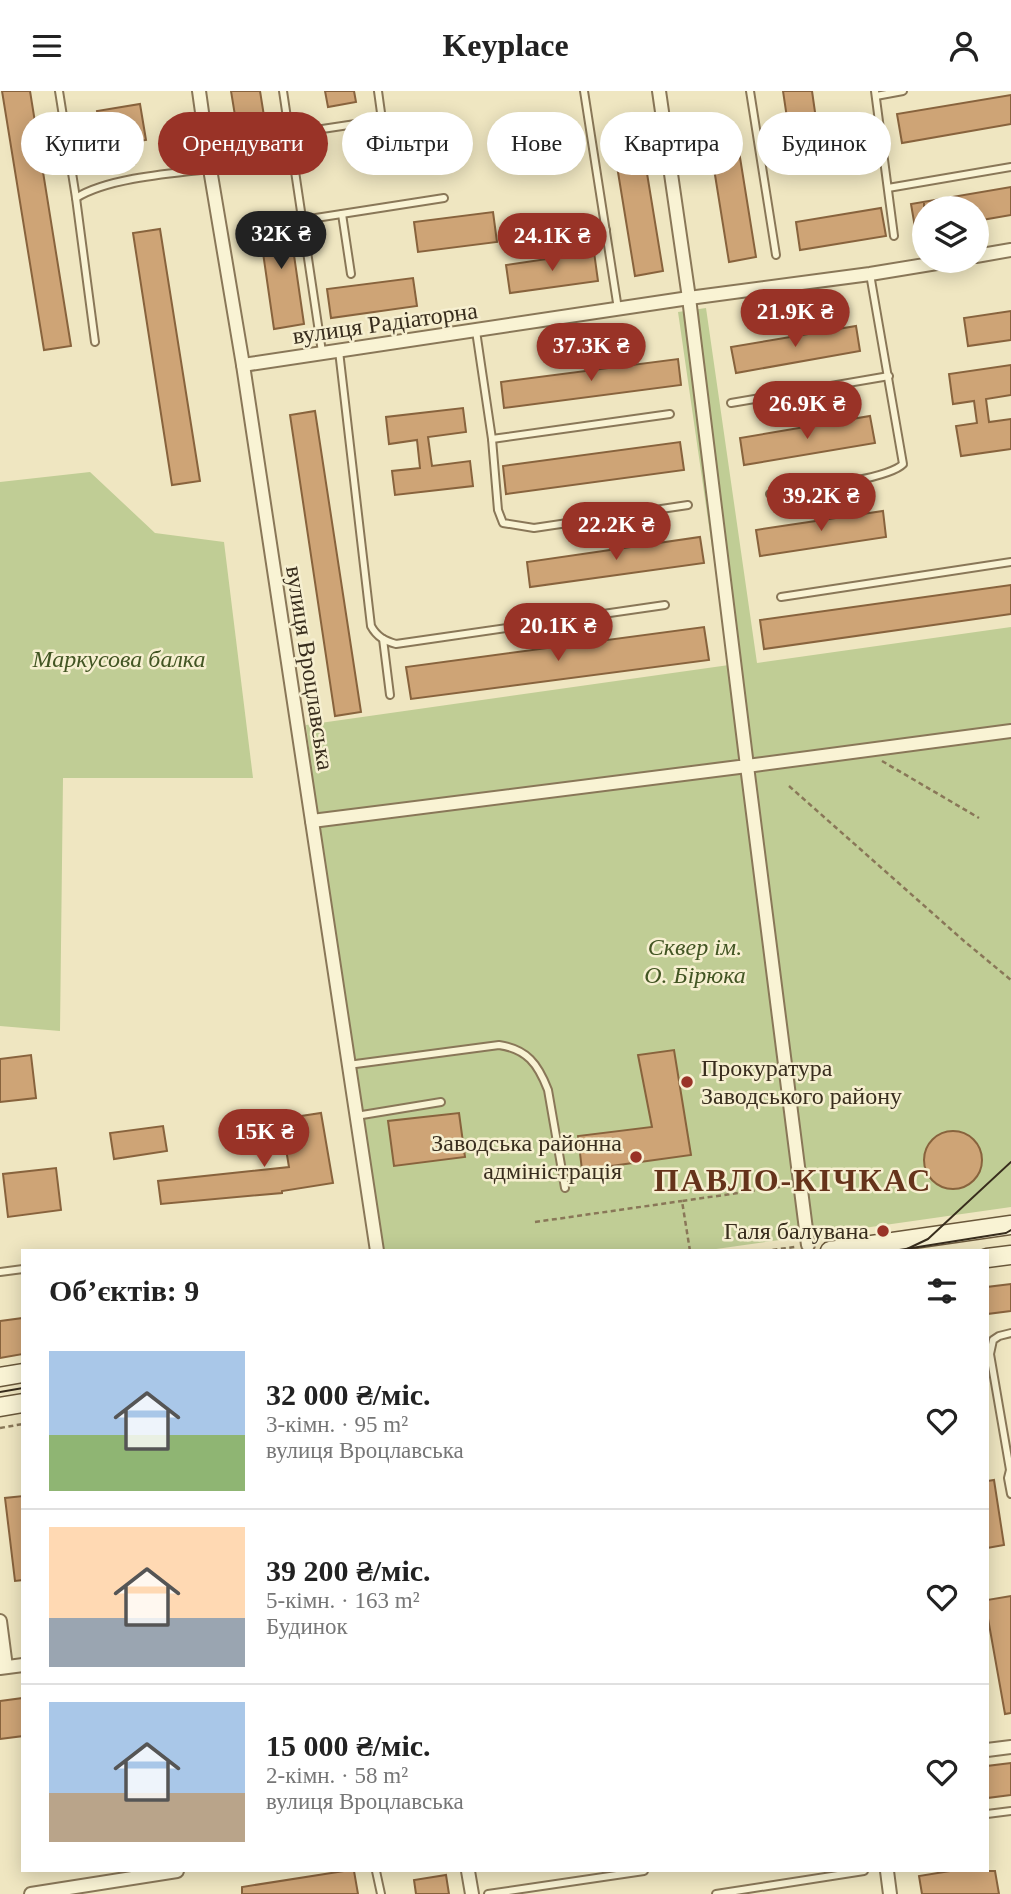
<!DOCTYPE html>
<html lang="uk">
<meta charset="utf-8">
<style>
body{margin:0;font-family:"Times New Roman",serif;background:#f6f6f6;color:#222;height:100vh;display:flex;flex-direction:column;font-size:26px;white-space:nowrap}
*{box-sizing:border-box;margin:0}
p{font-size:23px;color:#767676}
.icon{flex:none;width:38px;height:38px;fill:none;stroke:currentColor;stroke-width:2;stroke-linecap:round;stroke-linejoin:round}
.map{position:relative;flex:1;overflow:hidden}
.side{position:absolute;left:21px;top:1158px;width:968px;height:623px;display:flex;flex-direction:column;background:#fff;border-radius:0px;box-shadow:0 4px 18px #0003}
.side>*{flex:none}
.top-card{position:absolute;left:21px;top:21px;width:970px;height:63px;display:flex;gap:14px}
.buttons{position:absolute;left:912px;top:105px;display:grid;gap:14px}
.buttons a{display:grid;place-items:center;width:77px;height:77px;border-radius:50%;background:#fff;box-shadow:0 4px 18px #0003;font-size:35px}
.price{position:absolute;translate:-50% -60px;padding:0 16px;border-radius:24px;background:#993327;color:#fff;font-size:23px;line-height:46px;filter:drop-shadow(0 2px 4px #0008)}
.price::after{content:'';position:absolute;left:50%;top:42px;width:21px;height:16px;margin-left:-10px;background:inherit;clip-path:polygon(0 0,100% 0,50% 100%)}
.price.current{background:#222;color:#fff}
ul{padding:0;list-style:none}
li{display:flex;align-items:center;gap:21px;height:175px;padding:0 28px}
li+li{border-top:2px solid #e0e0e0}
li span{display:grid;place-items:center;flex:none;width:196px;height:140px;border-radius:0px;color:#555}
li>.icon{margin-inline-start:auto}
span .icon{width:84px;height:84px;fill:#fffc;stroke-width:1}
li b{font-size:30px}
h2{display:flex;justify-content:space-between;align-items:center;height:84px;padding:0 28px;font-size:30px}
.pill{padding:0 24px;border-radius:32px;background:#fff;box-shadow:0 4px 18px #0003;font-size:24px;line-height:63px}
.pill.current{background:#993327;color:#fff}
header{display:flex;justify-content:space-between;align-items:center;height:91px;padding:0 28px;background:#fff;font-size:32px;font-weight:700}
.map>svg:first-child{display:block}
.green{fill:#c0cd95}
.building{fill:#cea476;stroke:#88633d;stroke-width:2}
.lines{fill:none;stroke-linecap:round;stroke-linejoin:round}
.lane-casing{stroke:#897758;stroke-width:10}
.street-casing{stroke:#897758;stroke-width:16}
.secondary-casing{stroke:#6a583b;stroke-width:21}
.path{stroke:#897758;stroke-width:2.5;stroke-dasharray:5 3.5;stroke-linecap:butt}
.lane{stroke:#f9f3d4;stroke-width:6}
.street{stroke:#f9f3d4;stroke-width:12}
.secondary{stroke:#f9f3d4;stroke-width:18}
.tram{stroke:#382d1d;stroke-width:2}
.poi-dot{fill:#993327;stroke:#f6efd0;stroke-width:2.5}
.labels{text-anchor:middle;stroke-width:5;stroke-linejoin:round;paint-order:stroke}
.street-label{font-size:24px;fill:#382d1d;stroke:#f6efd0}
.park-label{font-size:24px;font-style:italic;fill:#425523;stroke:#f6efd0}
.poi-label{font-size:24px;fill:#382d1d;stroke:#f6efd0;text-anchor:end}
.district-label{font-size:32px;font-weight:bold;letter-spacing:2px;fill:#65331b;stroke:#f6efd0}
</style>
<header><svg class="icon" aria-label="menu" viewBox="0 0 24 24"><path d="M4 6h16M4 12h16M4 18h16"/></svg>Keyplace<svg class="icon" aria-label="person" viewBox="0 0 24 24"><circle cx="12" cy="8" r="4"/><path d="M4 21q1-7 8-7t8 7"/></svg></header>
<div class="map">
<svg width="1011" height="1803" viewBox="0 0 1011 1803">
<rect width="100%" height="100%" fill="#efe6c1"/>
<g class="green">
<polygon points="706,217 757,572 1011,536 1011,1116 702,1160 381,1160 348,974 306,634 729,574 678,221"/>
<polygon points="90,381 155,442 224,451 253,687 63,687 60,940 0,935 0,391"/>
</g>
<g class="building">
<polygon points="2,0 30,0 71,255 44,259"/>
<polygon points="231,0 260,0 268,50 240,55"/>
<polygon points="325,0 354,0 356,11 328,16"/>
<polygon points="783,0 812,0 822,70 794,74"/>
<polygon points="1011,4 1011,33 902,52 897,23"/>
<polygon points="140,13 146,49 132,51 135,73 121,76 117,53 103,55 97,20"/>
<polygon points="738,54 756,166 729,171 711,59"/>
<polygon points="644,64 663,180 635,185 616,69"/>
<polygon points="1011,96 1011,124 976,130 976,117 924,117 924,112 924,153 918,154 911,113"/>
<polygon points="881,117 886,145 800,159 796,131"/>
<polygon points="493,121 497,151 418,161 414,131"/>
<polygon points="288,123 304,233 274,238 258,127"/>
<polygon points="160,138 200,390 172,394 133,142"/>
<polygon points="594,161 598,190 510,202 506,174"/>
<polygon points="413,187 417,215 331,227 327,198"/>
<polygon points="1011,220 1011,249 968,255 964,227"/>
<polygon points="856,235 860,260 736,282 731,256"/>
<polygon points="678,268 681,294 504,317 501,291"/>
<polygon points="1011,274 1011,304 986,308 989,331 1011,328 1011,358 961,365 956,335 977,332 974,310 953,313 949,283"/>
<polygon points="463,317 466,341 428,346 432,375 470,370 473,395 395,404 392,380 420,377 417,349 389,353 386,326"/>
<polygon points="315,320 361,621 335,625 290,324"/>
<polygon points="870,325 875,352 744,374 740,347"/>
<polygon points="680,351 684,379 506,403 503,375"/>
<polygon points="883,420 886,446 760,465 756,439"/>
<polygon points="700,446 704,472 530,496 527,471"/>
<polygon points="1011,494 1011,523 764,558 760,529"/>
<polygon points="704,536 709,569 411,608 406,576"/>
<polygon points="674,959 691,1064 582,1079 578,1045 652,1036 638,964"/>
<polygon points="31,964 36,1007 0,1011 0,968"/>
<polygon points="321,1022 333,1092 282,1100 282,1102 161,1113 158,1090 289,1076 281,1028"/>
<polygon points="459,1022 465,1066 394,1075 388,1030"/>
<polygon points="163,1035 167,1060 114,1068 110,1042"/>
<circle cx="953" cy="1069" r="29"/>
<polygon points="56,1077 61,1119 8,1126 3,1083"/>
<polygon points="1011,1193 1011,1220 987,1223 987,1196"/>
<polygon points="23,1227 23,1263 0,1267 0,1230"/>
<polygon points="994,1389 1004,1454 987,1457 987,1390"/>
<polygon points="23,1405 23,1489 15,1490 5,1407"/>
<polygon points="1011,1505 1011,1622 1005,1623 987,1522 987,1509"/>
<polygon points="23,1607 23,1645 0,1648 0,1610"/>
<polygon points="1011,1672 1011,1704 987,1707 987,1675"/>
<polygon points="344,1780 354,1780 358,1803 242,1803 242,1796"/>
<polygon points="950,1780 995,1780 999,1803 922,1803 919,1785"/>
<polygon points="446,1784 449,1803 416,1803 414,1789"/>
</g>
<g class="lines">
<g class="lane-casing">
<g id="lane">
<polyline points="59,0 76,107 95,251"/>
<polyline points="283,0 322,261"/>
<polyline points="584,0 618,218"/>
<polyline points="750,0 776,164"/>
<polyline points="875,0 894,145"/>
<polyline points="876,5 903,0"/>
<polyline points="289,43 382,29 378,0"/>
<polyline points="888,97 1011,76"/>
<path d="M76 107C107 87 173 82 210 78"/>
<polyline points="342,123 351,183"/>
<polyline points="303,129 444,107"/>
<polyline points="511,153 606,139"/>
<polyline points="476,240 492,348 498,419 503,432 534,437 688,414"/>
<path d="M339 260 371 535C377 546 385 550 396 553L665 514"/>
<polyline points="731,312 889,285"/>
<polyline points="492,348 670,323"/>
<path d="M770 403C796 399 888 389 903 373L870 183"/>
<polyline points="781,506 1011,471"/>
<polyline points="383,548 390,604"/>
<path d="M348 974 499 954C527 958 538 973 548 999L565 1097"/>
<polyline points="356,1025 441,1011"/>
<polyline points="0,1181 23,1178"/>
<polyline points="1011,1242 999,1245 993,1249 990,1263 1010,1379 1011,1378"/>
<polyline points="1010,1379 1008,1387 1011,1403"/>
<polyline points="987,1723 1011,1720"/>
<polyline points="376,1780 381,1803"/>
<polyline points="488,1803 644,1780"/>
<polyline points="716,1803 864,1780"/>
</g>
</g>
<g class="street-casing">
<g id="street">
<polyline points="199,0 210,78 243,274 377,1160"/>
<polyline points="976,165 1011,159"/>
<polyline points="243,274 689,207 870,183 949,170"/>
<polyline points="312,730 747,675 689,207 659,0"/>
<polyline points="808,1154 747,675 1011,640"/>
<polyline points="0,1530 6,1576"/>
<polyline points="0,1577 23,1574"/>
<polyline points="987,1659 1011,1656"/>
<polyline points="468,1780 472,1803"/>
<polyline points="887,1780 890,1803"/>
<polyline points="31,1803 177,1780"/>
</g>
</g>
<g class="secondary-casing">
<g id="secondary">
<polyline points="830,1160 1011,1134"/>
<polyline points="987,1167 1011,1164"/>
<polyline points="0,1286 23,1282"/>
<polyline points="0,1316 23,1312"/>
</g>
</g>
<g class="path">
<polyline points="882,670 979,727"/>
<polyline points="789,695 964,850 1011,889"/>
<polyline points="535,1131 682,1110"/>
<polyline points="690,1160 682,1110 787,1095"/>
<polyline points="764,1160 795,1156"/>
<polyline points="0,1337 23,1333"/>
</g>
<use href="#lane" class="lane"/>
<use href="#street" class="street"/>
<use href="#secondary" class="secondary"/>
<g class="tram">
<polyline points="907,1158 928,1148 1011,1071"/>
<polyline points="893,1160 1006,1142 1011,1139"/>
<polyline points="0,1301 23,1297"/>
</g>
</g>
<g class="poi-dot">
<circle cx="687" cy="991" r="7"/>
<circle cx="636" cy="1066" r="7"/>
<circle cx="883" cy="1140" r="7"/>
</g>
<g class="labels">
<g class="street-label">
<text transform="translate(385 232) rotate(-8)" y="8">вулиця Радіаторна</text>
<text transform="translate(310 577) rotate(81)" y="8">вулиця Вроцлавська</text>
</g>
<g class="park-label">
<text x="119" y="576">Маркусова балка</text>
<text x="695" y="864">Сквер ім.<tspan x="695" dy="28">О. Бірюка</tspan></text>
</g>
<g class="poi-label">
<text x="701" y="985" text-anchor="start">Прокуратура<tspan x="701" dy="28">Заводського району</tspan></text>
<text x="622" y="1060">Заводська районна<tspan x="622" dy="28">адміністрація</tspan></text>
<text x="869" y="1148">Галя балувана</text>
</g>
<g class="district-label">
<text x="793" y="1100">ПАВЛО-КІЧКАС</text>
</g>
</g>
</svg>
<div class="buttons">
<a><svg class="icon" aria-label="layers" viewBox="0 0 24 24"><path d="M12 4l9 5-9 5-9-5zM3 14l9 5 9-5"/></svg></a>
</div>
<b class="price current" style="left:281px;top:180px">32K ₴</b>
<b class="price" style="left:552px;top:182px">24.1K ₴</b>
<b class="price" style="left:795px;top:258px">21.9K ₴</b>
<b class="price" style="left:591px;top:292px">37.3K ₴</b>
<b class="price" style="left:807px;top:350px">26.9K ₴</b>
<b class="price" style="left:821px;top:442px">39.2K ₴</b>
<b class="price" style="left:616px;top:471px">22.2K ₴</b>
<b class="price" style="left:558px;top:572px">20.1K ₴</b>
<b class="price" style="left:264px;top:1078px">15K ₴</b>
<div class="top-card">
<a class="pill">Купити</a>
<a class="pill current">Орендувати</a>
<a class="pill">Фільтри</a>
<a class="pill">Нове</a>
<a class="pill">Квартира</a>
<a class="pill">Будинок</a>
</div>
<section class="side">
<h2>Об’єктів: 9<svg class="icon" aria-label="filters" viewBox="0 0 24 24"><path d="M4 7h16M4 17h16"/><circle cx="9" cy="7" r="2"/><circle cx="15" cy="17" r="2"/></svg></h2>
<ul>
<li><span style="background:linear-gradient(#a9c7e8 60%,#8fb573 0)"><svg class="icon" aria-label="home" viewBox="0 0 24 24"><path d="M3 11l9-7 9 7M6 9v11h12V9"/></svg></span><div><b>32 000 ₴/міс.</b><p>3-кімн. · 95 m²</p><p>вулиця Вроцлавська</p></div><svg class="icon" aria-label="heart" viewBox="0 0 24 24"><path d="M12 20l-8-8c-3-5 5-10 8-4 3-6 11-1 8 4z"/></svg></li>
<li><span style="background:linear-gradient(#ffd9b3 65%,#9aa5b1 0)"><svg class="icon" aria-label="home" viewBox="0 0 24 24"><path d="M3 11l9-7 9 7M6 9v11h12V9"/></svg></span><div><b>39 200 ₴/міс.</b><p>5-кімн. · 163 m²</p><p>Будинок</p></div><svg class="icon" aria-label="heart" viewBox="0 0 24 24"><path d="M12 20l-8-8c-3-5 5-10 8-4 3-6 11-1 8 4z"/></svg></li>
<li><span style="background:linear-gradient(#a9c7e8 65%,#b9a48a 0)"><svg class="icon" aria-label="home" viewBox="0 0 24 24"><path d="M3 11l9-7 9 7M6 9v11h12V9"/></svg></span><div><b>15 000 ₴/міс.</b><p>2-кімн. · 58 m²</p><p>вулиця Вроцлавська</p></div><svg class="icon" aria-label="heart" viewBox="0 0 24 24"><path d="M12 20l-8-8c-3-5 5-10 8-4 3-6 11-1 8 4z"/></svg></li>
</ul>
</section>
</div>
